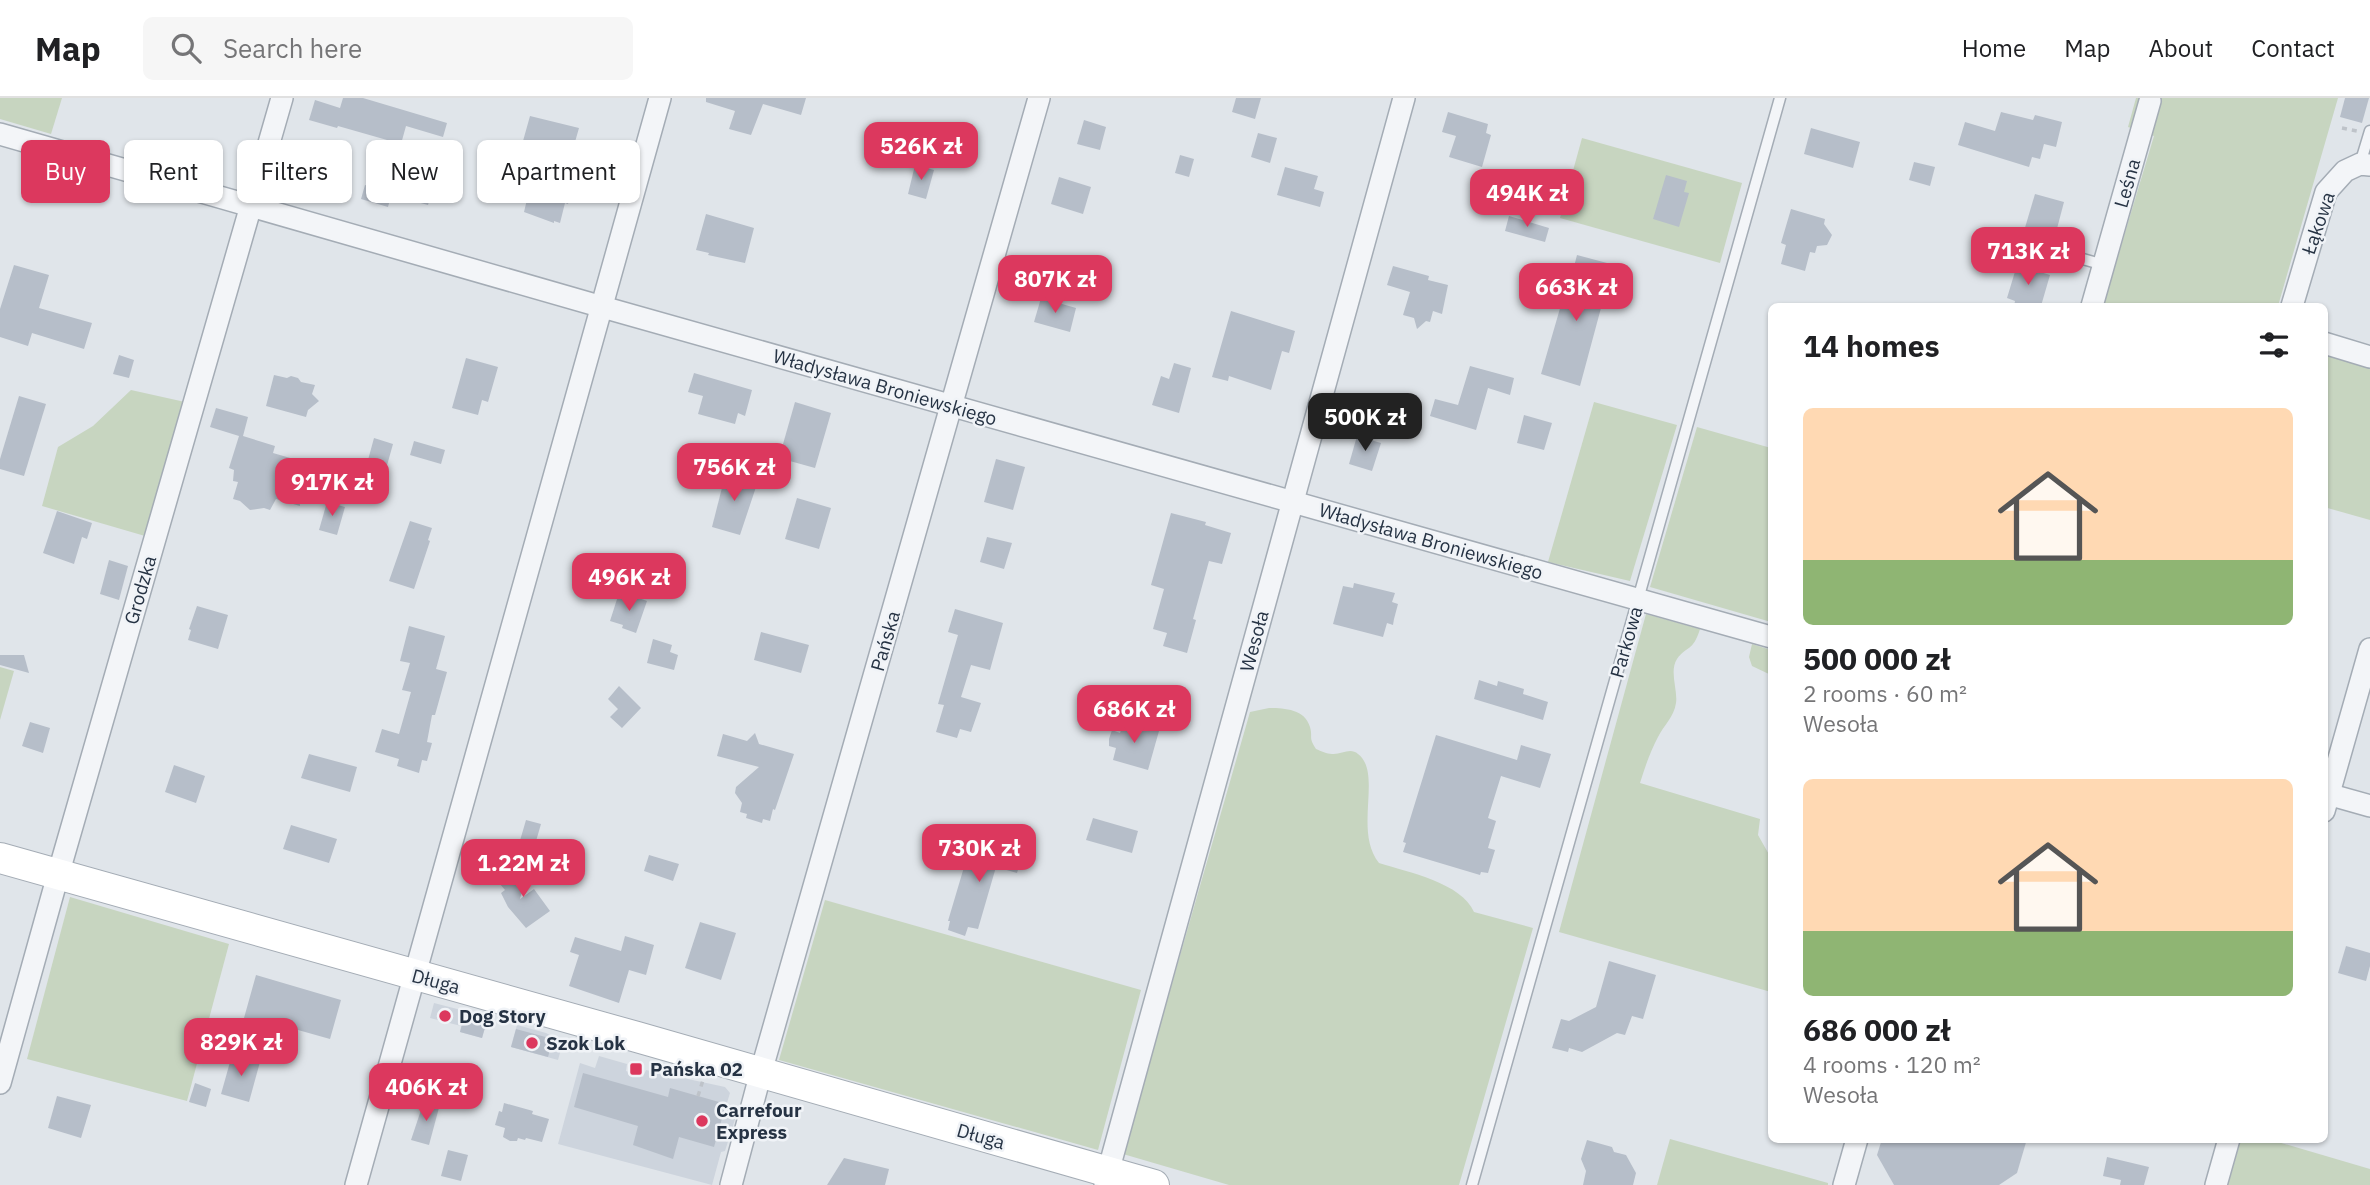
<!DOCTYPE html>
<meta charset="utf-8">
<style>
body{margin:0;font-family:"IBM Plex Sans",sans-serif;background:#f6f6f6;color:#202124;height:100vh;display:flex;flex-direction:column;font-size:26px;white-space:nowrap}
*{box-sizing:border-box;margin:0}
p{font-size:23px;color:#757577}
.icon{flex:none;width:38px;height:38px;fill:none;stroke:currentColor;stroke-width:2;stroke-linecap:round;stroke-linejoin:round}
.map{position:relative;flex:1;overflow:hidden}
.details{position:absolute;left:1768px;top:205px;width:560px;height:840px;display:flex;flex-direction:column;background:#fff;border-radius:10px;box-shadow:0 2px 5px #0004}
.details>*{flex:none}
.top-card{position:absolute;left:21px;top:42px;width:665px;height:63px;display:flex;gap:14px}
.price{position:absolute;translate:-50% -60px;padding:0 16px;border-radius:14px;background:#dc385e;color:#fff;font-size:23px;line-height:46px;filter:drop-shadow(0 2px 4px #0008)}
.price::after{content:'';position:absolute;left:50%;top:42px;width:21px;height:16px;margin-left:-10px;background:inherit;clip-path:polygon(0 0,100% 0,50% 100%)}
.price.current{background:#222;color:#fff}
ul{padding:0;list-style:none}
li{display:grid;align-content:center;gap:14px;height:371px;padding:0 35px}
li span{display:grid;place-items:center;height:217px;border-radius:10px;color:#555}
li>.icon{margin-inline-start:auto}
span .icon{width:126px;height:126px;fill:#fffc;stroke-width:1}
li b{font-size:30px}
h2{display:flex;justify-content:space-between;align-items:center;height:84px;padding:0 35px;font-size:30px}
.tag{padding:0 24px;border-radius:10px;background:#fff;box-shadow:0 2px 5px #0004;font-size:24px;line-height:63px}
.tag.current{background:#dc385e;color:#fff}
header{display:flex;align-items:center;gap:42px;box-sizing:border-box;height:98px;padding:0 35px;background:#fff;border-bottom:2px solid #e0e0e0}
header strong{font-size:33px}
nav{display:flex;gap:38px;margin-inline-start:auto;font-size:24px}
.search{width:490px;height:63px;background:#f6f6f6;display:flex;align-items:center;gap:18px;box-sizing:border-box;padding:0 24px;border-radius:10px;color:#757577;font-size:26px}
.map>svg:first-child{display:block}
.built{fill:#cdd4dd}
.green{fill:#c7d5c0}
.building{fill:#b6bec9}
.lines{fill:none;stroke-linecap:round;stroke-linejoin:round}
.lane-casing{stroke:#a4acb5;stroke-width:13}
.street-casing{stroke:#a4acb5;stroke-width:24}
.secondary-casing{stroke:#a4acb5;stroke-width:32}
.path{stroke:#bec3c9;stroke-width:3.5;stroke-dasharray:5 5;stroke-linecap:butt}
.lane{stroke:#f3f5f8;stroke-width:10}
.street{stroke:#f3f5f8;stroke-width:21}
.secondary{stroke:#fff;stroke-width:30}
.poi-dot{fill:#dc385e;stroke:#f0f3f7;stroke-width:2.5}
.labels{text-anchor:middle;stroke-width:5;stroke-linejoin:round;paint-order:stroke}
.street-label{font-size:19px;fill:#263344;stroke:#f0f3f7}
.poi-label{font-size:19px;font-weight:bold;fill:#263344;stroke:#f0f3f7;text-anchor:start}
</style>
<header>
<strong>Map</strong>
<div class="search"><svg class="icon" aria-label="search" viewBox="0 0 24 24"><circle cx="10" cy="10" r="6"/><path d="M15 15l6 6"/></svg>Search here</div>
<nav><a>Home</a><a>Map</a><a>About</a><a>Contact</a></nav>
</header>
<div class="map">
<svg width="2370" height="1087" viewBox="0 0 2370 1087">
<rect width="100%" height="100%" fill="#e0e5ea"/>
<g class="built">
<polygon points="434,905 488,919 482,940 460,934 461,928 430,920"/>
<polygon points="517,927 546,935 563,944 558,962 511,949"/>
<polygon points="599,958 627,966 626,973 643,979 646,972 725,989 730,995 726,1008 736,1018 725,1053 721,1054 712,1087 558,1046 580,965 595,970"/>
</g>
<g class="green">
<polygon points="0,0 62,0 51,36 0,21"/>
<polygon points="2136,0 2338,0 2278,208 2103,208 2154,38 2128,29"/>
<polygon points="1582,40 1742,85 1720,165 1560,120"/>
<polygon points="2324,254 2370,268 2370,422 2324,409"/>
<polygon points="131,292 185,304 145,438 42,408 58,349 93,328"/>
<polygon points="1594,304 1677,327 1630,483 1548,464"/>
<polygon points="1697,329 1771,350 1771,524 1650,489"/>
<path d="M1646 516 1700 531C1693 554 1687 547 1677 561 1669 573 1678 592 1676 605 1674 619 1664 627 1658 639 1650 654 1645 669 1640 685L1760 721 1758 737 1771 760V894L1559 834Z"/>
<polygon points="1752,546 1771,552 1771,577 1752,568 1749,559"/>
<polygon points="0,569 14,573 0,622"/>
<path d="M1269 610C1284 610 1305 611 1310 629 1313 640 1308 639 1316 651 1321 653 1327 656 1332 656 1341 657 1350 649 1358 656 1383 675 1353 733 1379 765 1408 774 1462 785 1474 814L1533 830 1459 1087H1229L1123 1056 1250 614Z"/>
<polygon points="70,799 229,846 187,1003 27,961"/>
<polygon points="825,802 1141,892 1098,1052 779,962"/>
<polygon points="1670,1041 1828,1085 1828,1087 1657,1087"/>
<polygon points="2241,1041 2268,1041 2370,1071 2370,1087 2228,1087"/>
</g>
<g class="building">
<polygon points="343,0 363,0 447,25 443,39 406,28 401,46 338,28 337,30 309,22 315,2 340,10"/>
<polygon points="706,0 806,0 801,17 763,6 751,37 729,31 735,13 706,4"/>
<polygon points="1236,0 1261,0 1255,21 1232,14"/>
<polygon points="2345,0 2369,0 2362,25 2340,19"/>
<polygon points="1448,14 1488,26 1486,35 1491,37 1482,69 1449,59 1456,38 1442,34"/>
<polygon points="2001,14 2033,22 2035,17 2062,24 2056,49 2044,46 2040,61 2032,59 2029,69 1958,47 1965,24 1995,33"/>
<polygon points="530,18 579,30 569,65 576,67 570,86 574,87 568,106 565,105 560,125 554,123 554,125 524,114 535,68 527,56 527,44 523,43"/>
<polygon points="1084,22 1106,29 1100,52 1077,46"/>
<polygon points="1811,30 1860,44 1853,70 1804,56"/>
<polygon points="1258,35 1277,40 1270,65 1251,59"/>
<polygon points="1180,57 1194,61 1189,79 1175,75"/>
<polygon points="1914,64 1935,69 1930,88 1909,82"/>
<polygon points="386,67 435,81 428,107 391,97 388,109 361,101 365,87 379,91"/>
<polygon points="915,67 934,72 926,101 908,96"/>
<polygon points="1285,69 1318,78 1314,91 1324,94 1320,109 1277,97"/>
<polygon points="1666,77 1687,83 1684,94 1689,95 1679,129 1653,121"/>
<polygon points="1059,79 1091,89 1083,116 1051,106"/>
<polygon points="2035,96 2064,104 2054,142 2024,133"/>
<polygon points="1791,111 1825,121 1824,126 1832,137 1827,147 1817,148 1815,155 1810,154 1805,173 1781,166 1786,147 1781,145"/>
<polygon points="706,116 754,130 745,165 708,157 709,155 696,152"/>
<polygon points="1509,118 1549,130 1545,144 1505,133"/>
<polygon points="1577,157 1607,165 1595,209 1601,210 1580,288 1541,276 1563,200 1566,200"/>
<polygon points="14,167 49,177 39,210 92,225 84,251 32,235 28,248 0,239 0,211"/>
<polygon points="2017,167 2050,177 2041,208 2014,208 2015,203 2007,200"/>
<polygon points="1393,168 1429,178 1428,182 1448,187 1442,216 1433,213 1430,224 1426,223 1417,231 1414,220 1403,217 1410,194 1387,187"/>
<polygon points="1041,200 1076,210 1070,234 1034,224"/>
<polygon points="1231,213 1295,233 1289,255 1282,253 1271,292 1229,278 1228,283 1212,279"/>
<polygon points="119,257 134,262 129,280 113,276"/>
<polygon points="466,260 498,269 488,304 482,302 478,317 452,310"/>
<polygon points="1174,265 1191,270 1179,315 1152,307 1161,278 1169,281"/>
<polygon points="1470,268 1514,280 1510,297 1488,290 1476,332 1430,318 1435,301 1458,307"/>
<polygon points="694,275 752,292 745,318 738,315 735,326 698,316 703,298 688,294"/>
<polygon points="274,277 287,280 291,278 298,280 301,284 315,287 312,296 319,303 308,312 306,319 266,308"/>
<polygon points="19,298 46,306 24,378 0,371 0,361"/>
<polygon points="795,304 831,315 815,370 779,360"/>
<polygon points="216,310 248,319 243,338 275,348 273,355 304,364 298,386 300,408 276,401 270,412 264,410 250,412 240,403 233,401 238,384 233,383 234,372 229,370 239,338 210,329"/>
<polygon points="1524,317 1552,325 1544,352 1517,345"/>
<polygon points="1357,338 1381,345 1372,373 1349,366"/>
<polygon points="374,340 393,346 384,378 365,373"/>
<polygon points="414,343 445,352 441,366 410,357"/>
<polygon points="996,361 1025,369 1013,412 984,404"/>
<polygon points="726,374 758,383 740,437 712,429"/>
<polygon points="797,400 831,410 819,451 785,441"/>
<polygon points="327,404 345,409 337,437 319,432"/>
<polygon points="57,413 92,425 87,441 82,439 74,466 43,455"/>
<polygon points="1171,415 1206,424 1205,427 1231,435 1222,466 1209,463 1193,521 1196,522 1187,555 1163,548 1167,535 1153,531 1164,491 1151,487"/>
<polygon points="410,423 432,430 428,442 430,443 414,491 389,483"/>
<polygon points="987,439 1012,445 1004,471 980,464"/>
<polygon points="109,462 128,468 119,502 100,496"/>
<polygon points="1354,485 1395,495 1392,504 1398,506 1394,521 1393,527 1387,525 1383,539 1333,526 1343,488 1353,490"/>
<polygon points="618,498 631,502 633,498 647,503 636,535 622,530 623,527 610,523"/>
<polygon points="197,508 228,517 218,551 188,542 191,532 189,531"/>
<polygon points="955,511 1003,525 990,572 971,567 961,599 981,605 971,634 960,631 957,640 936,634 944,607 938,606 958,537 948,534"/>
<polygon points="409,528 445,538 436,571 447,574 435,617 432,617 427,644 432,645 427,663 422,662 419,675 397,668 399,661 375,654 382,631 399,636 411,594 402,592 410,565 400,563"/>
<polygon points="761,534 809,547 801,575 754,562"/>
<polygon points="653,541 672,547 670,554 678,557 674,572 647,565"/>
<polygon points="0,557 24,557 29,575 0,567"/>
<polygon points="1479,582 1497,588 1498,583 1524,591 1523,596 1548,604 1543,622 1474,601"/>
<polygon points="619,588 641,610 622,630 610,619 618,611 608,601"/>
<polygon points="1124,623 1159,633 1148,672 1113,662 1116,650 1109,648 1109,641 1112,632 1120,635"/>
<polygon points="30,624 50,630 43,655 22,648"/>
<polygon points="755,635 759,646 794,656 775,712 773,711 770,723 763,721 762,725 746,720 747,716 740,714 742,705 735,695 736,689 759,669 717,658 723,636 747,643"/>
<polygon points="1436,637 1517,662 1521,647 1551,656 1540,690 1501,678 1488,720 1496,723 1488,750 1495,752 1488,775 1481,774 1480,777 1403,754 1406,745 1403,744"/>
<polygon points="309,656 357,669 350,694 301,680"/>
<polygon points="174,667 205,678 196,705 165,694"/>
<polygon points="1093,720 1138,733 1132,755 1086,742"/>
<polygon points="526,722 541,726 534,750 519,746"/>
<polygon points="291,727 337,741 329,765 283,751"/>
<polygon points="978,741 1023,755 1017,775 996,769 978,831 968,829 965,838 948,832 950,823 948,823 967,759 972,761"/>
<polygon points="649,757 679,766 673,783 644,773"/>
<polygon points="531,763 520,801 534,791 550,813 526,830 508,809 501,795 505,792 500,786"/>
<polygon points="700,824 736,835 721,882 685,870"/>
<polygon points="625,838 654,847 646,877 629,872 619,905 569,888 579,857 570,854 575,839 621,853"/>
<polygon points="2346,848 2370,855 2370,868 2366,883 2338,875"/>
<polygon points="1609,863 1656,877 1643,921 1632,918 1625,937 1617,935 1582,954 1569,950 1568,954 1552,950 1561,921 1569,923 1596,909"/>
<polygon points="256,877 341,902 330,941 298,932 297,935 244,920"/>
<polygon points="464,919 486,926 482,940 460,934"/>
<polygon points="516,931 553,941 548,959 511,949"/>
<polygon points="232,957 260,964 249,1004 221,996"/>
<polygon points="583,975 668,999 670,990 726,1006 714,1049 679,1039 673,1061 633,1047 638,1028 574,1009"/>
<polygon points="195,985 211,991 206,1009 189,1004"/>
<polygon points="57,998 91,1007 81,1040 48,1030"/>
<polygon points="424,1003 440,1006 429,1047 411,1042"/>
<polygon points="504,1005 533,1013 532,1016 549,1021 542,1044 526,1040 525,1042 518,1040 517,1043 510,1043 503,1039 505,1030 495,1027 499,1013 502,1014"/>
<polygon points="1882,1041 2027,1041 2017,1075 1999,1087 1894,1087 1877,1057"/>
<polygon points="1587,1042 1612,1049 1614,1054 1626,1057 1636,1075 1633,1087 1583,1087 1586,1073 1581,1061"/>
<polygon points="448,1052 468,1057 461,1083 441,1078"/>
<polygon points="2107,1059 2149,1069 2144,1087 2120,1087 2121,1082 2103,1078"/>
<polygon points="844,1060 889,1071 885,1087 827,1087"/>
</g>
<g class="lines">
<g class="lane-casing">
<g id="lane">
<polyline points="2360,66 2370,33"/>
<polyline points="2037,148 2104,167"/>
<polyline points="1472,1087 1780,0"/>
</g>
</g>
<g class="street-casing">
<g id="street">
<polyline points="0,36 613,212 1771,539"/>
<polyline points="2092,208 2150,3"/>
<polyline points="2292,208 2326,94 2345,73 2360,66 2370,67"/>
<polyline points="2324,245 2370,259"/>
<polyline points="2324,695 2370,708"/>
<polyline points="2324,713 2370,551"/>
<polyline points="0,985 58,777 282,0"/>
<polyline points="1105,1085 1404,0"/>
<polyline points="356,1087 660,0"/>
<polyline points="731,1087 761,974 1039,0"/>
<polyline points="1844,1087 1857,1041"/>
<polyline points="2216,1087 2229,1041"/>
</g>
</g>
<g class="secondary-casing">
<polyline id="secondary" points="0,760 637,939 1154,1087"/>
</g>
<g class="path">
<polyline points="2342,30 2357,33"/>
<polyline points="698,998 703,982"/>
</g>
<use href="#lane" class="lane"/>
<use href="#street" class="street"/>
<use href="#secondary" class="secondary"/>
</g>
<g class="poi-dot">
<circle cx="445" cy="918" r="7"/>
<circle cx="532" cy="945" r="7"/>
<rect x="629" y="964" width="14" height="14" rx="3.5"/>
<circle cx="702" cy="1023" r="7"/>
</g>
<g class="labels">
<g class="street-label">
<text transform="translate(2127 85) rotate(-74)" y="7">Leśna</text>
<text transform="translate(2318 125) rotate(-71)" y="7">Łąkowa</text>
<text transform="translate(885 289) rotate(16)" y="7">Władysława Broniewskiego</text>
<text transform="translate(1431 443) rotate(16)" y="7">Władysława Broniewskiego</text>
<text transform="translate(140 492) rotate(-74)" y="7">Grodzka</text>
<text transform="translate(885 543) rotate(-74)" y="7">Pańska</text>
<text transform="translate(1254 543) rotate(-75)" y="7">Wesoła</text>
<text transform="translate(1626 544) rotate(-74)" y="7">Parkowa</text>
<text transform="translate(436 883) rotate(15)" y="7">Długa</text>
<text transform="translate(981 1038) rotate(16)" y="7">Długa</text>
</g>
<g class="poi-label">
<text x="459" y="925">Dog Story</text>
<text x="546" y="952">Szok Lok</text>
<text x="650" y="978">Pańska 02</text>
<text x="716" y="1019">Carrefour<tspan x="716" dy="22">Express</tspan></text>
</g>
</g>
</svg>
<b class="price" style="left:921px;top:84px">526K zł</b>
<b class="price" style="left:1527px;top:131px">494K zł</b>
<b class="price" style="left:2028px;top:189px">713K zł</b>
<b class="price" style="left:1055px;top:217px">807K zł</b>
<b class="price" style="left:1576px;top:225px">663K zł</b>
<b class="price current" style="left:1365px;top:355px">500K zł</b>
<b class="price" style="left:734px;top:405px">756K zł</b>
<b class="price" style="left:332px;top:420px">917K zł</b>
<b class="price" style="left:629px;top:515px">496K zł</b>
<b class="price" style="left:1134px;top:647px">686K zł</b>
<b class="price" style="left:979px;top:786px">730K zł</b>
<b class="price" style="left:523px;top:801px">1.22M zł</b>
<b class="price" style="left:241px;top:980px">829K zł</b>
<b class="price" style="left:426px;top:1025px">406K zł</b>
<div class="top-card">
<a class="tag current">Buy</a>
<a class="tag">Rent</a>
<a class="tag">Filters</a>
<a class="tag">New</a>
<a class="tag">Apartment</a>
</div>
<section class="details">
<h2>14 homes<svg class="icon" aria-label="filters" viewBox="0 0 24 24"><path d="M4 7h16M4 17h16"/><circle cx="9" cy="7" r="2"/><circle cx="15" cy="17" r="2"/></svg></h2>
<ul>
<li><span style="background:linear-gradient(#ffd9b3 70%,#8fb573 0)"><svg class="icon" aria-label="home" viewBox="0 0 24 24"><path d="M3 11l9-7 9 7M6 9v11h12V9"/></svg></span><div><b>500 000 zł</b><p>2 rooms · 60 m²</p><p>Wesoła</p></div></li>
<li><span style="background:linear-gradient(#ffd9b3 70%,#8fb573 0)"><svg class="icon" aria-label="home" viewBox="0 0 24 24"><path d="M3 11l9-7 9 7M6 9v11h12V9"/></svg></span><div><b>686 000 zł</b><p>4 rooms · 120 m²</p><p>Wesoła</p></div></li>
</ul>
</section>
</div>
